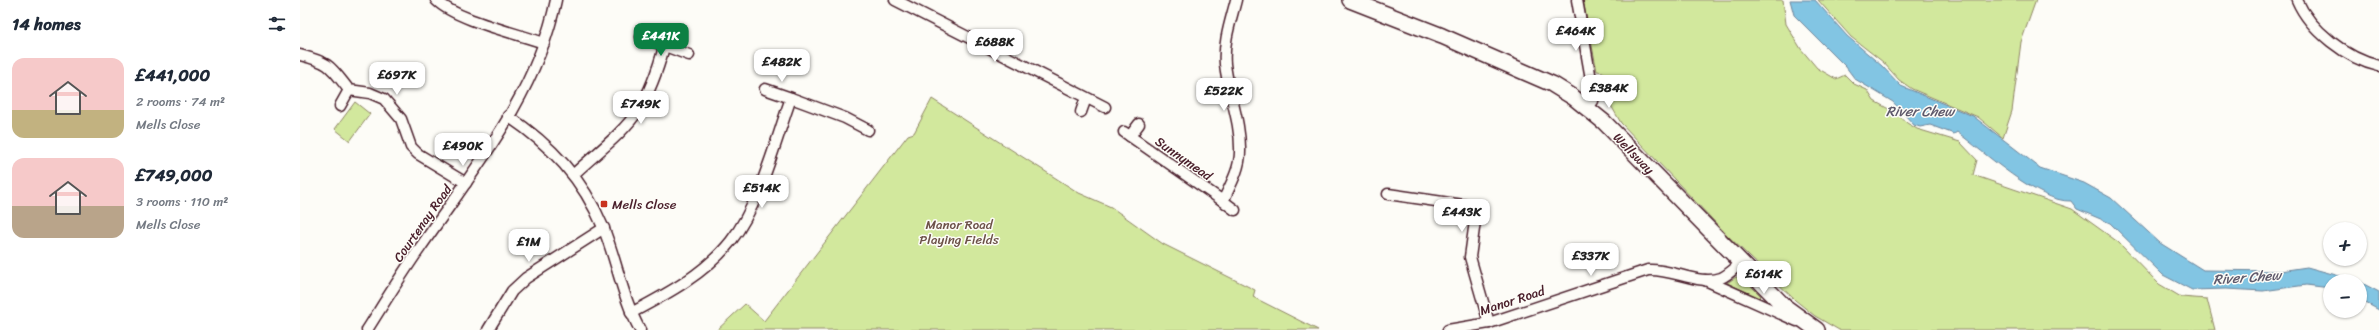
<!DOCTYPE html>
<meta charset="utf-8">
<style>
body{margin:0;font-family:Sriracha,sans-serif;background:#f6f6f7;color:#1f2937;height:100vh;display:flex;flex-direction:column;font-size:15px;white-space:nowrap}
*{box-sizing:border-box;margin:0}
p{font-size:13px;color:#747a83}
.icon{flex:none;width:22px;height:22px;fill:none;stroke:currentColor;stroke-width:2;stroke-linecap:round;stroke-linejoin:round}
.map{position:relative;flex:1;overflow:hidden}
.drawer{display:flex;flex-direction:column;background:#fff;width:300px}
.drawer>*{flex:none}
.controls{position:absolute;left:2023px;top:222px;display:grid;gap:8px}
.controls a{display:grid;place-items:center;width:44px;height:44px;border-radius:50%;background:#fff;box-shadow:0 1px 3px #0004;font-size:20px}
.price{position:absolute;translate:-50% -34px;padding:0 9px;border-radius:8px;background:#fff;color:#222;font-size:13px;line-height:26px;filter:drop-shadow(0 1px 2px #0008)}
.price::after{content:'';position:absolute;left:50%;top:24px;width:12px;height:9px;margin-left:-6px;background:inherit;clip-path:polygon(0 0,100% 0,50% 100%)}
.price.active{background:#0b8043;color:#fff}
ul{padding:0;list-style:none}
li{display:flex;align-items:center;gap:12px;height:100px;padding:0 12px}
li span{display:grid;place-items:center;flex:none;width:112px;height:80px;border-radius:12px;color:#555}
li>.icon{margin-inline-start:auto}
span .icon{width:48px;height:48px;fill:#fffc;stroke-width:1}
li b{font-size:17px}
h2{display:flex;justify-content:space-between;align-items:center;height:48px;padding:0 12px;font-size:17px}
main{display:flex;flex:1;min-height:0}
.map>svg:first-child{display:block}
.green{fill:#d2e89d;stroke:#8e8464}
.water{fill:#82c5e3;stroke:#6c8399}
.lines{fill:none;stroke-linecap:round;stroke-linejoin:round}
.street-casing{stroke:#4a1f2b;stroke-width:13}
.secondary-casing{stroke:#4a1f2b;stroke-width:18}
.street{stroke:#fdfcf7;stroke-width:10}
.secondary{stroke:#fdfcf7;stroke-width:15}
.poi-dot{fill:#c8321e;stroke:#fdfcf7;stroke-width:1.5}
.labels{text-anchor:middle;stroke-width:3;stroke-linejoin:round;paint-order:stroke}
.street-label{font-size:13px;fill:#4a1f2b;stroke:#fdfcf7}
.poi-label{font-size:13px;fill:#4a1f2b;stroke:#fdfcf7;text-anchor:start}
.park-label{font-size:13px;fill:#6c5148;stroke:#fdfcf7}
.water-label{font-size:14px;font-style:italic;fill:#5e596b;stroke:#fdfcf7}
</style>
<main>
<section class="drawer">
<h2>14 homes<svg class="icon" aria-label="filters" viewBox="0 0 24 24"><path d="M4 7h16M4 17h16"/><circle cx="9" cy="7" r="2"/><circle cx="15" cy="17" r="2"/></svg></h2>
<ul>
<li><span style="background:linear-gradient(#f6c9c9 65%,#c2b280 0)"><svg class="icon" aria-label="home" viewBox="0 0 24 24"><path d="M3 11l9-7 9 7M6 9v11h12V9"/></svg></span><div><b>£441,000</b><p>2 rooms · 74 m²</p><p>Mells Close</p></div></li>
<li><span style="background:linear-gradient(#f6c9c9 60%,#b9a48a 0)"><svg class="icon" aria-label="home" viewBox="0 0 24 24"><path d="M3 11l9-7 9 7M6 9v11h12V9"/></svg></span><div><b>£749,000</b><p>3 rooms · 110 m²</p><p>Mells Close</p></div></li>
</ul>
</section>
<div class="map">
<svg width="2079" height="330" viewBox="0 0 2079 330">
<rect width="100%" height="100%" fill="#fdfcf7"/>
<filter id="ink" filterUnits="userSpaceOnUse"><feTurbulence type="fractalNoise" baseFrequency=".025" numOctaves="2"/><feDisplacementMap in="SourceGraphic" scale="8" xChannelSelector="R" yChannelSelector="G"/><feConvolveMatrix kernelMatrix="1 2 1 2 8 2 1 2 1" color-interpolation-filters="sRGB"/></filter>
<g filter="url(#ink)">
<g class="green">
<polygon points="1283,0 1483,0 1486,24 1501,49 1517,68 1536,79 1545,75 1554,84 1567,90 1574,101 1596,113 1607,123 1617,129 1660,142 1677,160 1673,175 1772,209 1818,242 1859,284 1881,297 1907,299 1915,330 1539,330 1515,316 1495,300 1428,236 1321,123 1305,95 1310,93 1303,72 1297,71"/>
<polygon points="1518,0 1736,0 1721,42 1712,111 1703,138 1678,117 1612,89 1599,80 1583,62 1551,37"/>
<polygon points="632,99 779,193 811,207 863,244 955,290 953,297 1018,330 417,330 445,304 464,321 608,135 614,133"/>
<polygon points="55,102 70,114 50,141 35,129"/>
<polygon points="1436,277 1444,279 1461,296 1459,298 1427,283"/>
</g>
<g class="water">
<path d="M1490 0H1515L1547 36 1582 66 1601 86 1673 116 1740 168 1784 183 1811 198 1860 243 1903 270 1980 271 2007 267 2058 281H2030V288L2006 285 1963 291 1926 289 1892 290 1863 275 1810 223 1777 209 1771 201C1739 203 1683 151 1657 132L1654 134 1630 125 1620 127 1614 125 1593 102 1555 79 1546 67 1494 15Z"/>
<polygon points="2060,282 2079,292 2079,310 2060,300"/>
</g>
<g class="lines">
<g class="street-casing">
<g id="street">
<path d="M136 0C156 20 216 33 244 43"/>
<polyline points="595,0 805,107"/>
<polyline points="1277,0 1294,96 1293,101 1287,108"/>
<path d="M1997 0C2010 30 2047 59 2079 66"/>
<polyline points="341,37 389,55"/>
<path d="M0 55C31 63 30 66 49 90L70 93 84 99 101 119 111 147 118 154 166 183"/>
<polyline points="465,89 491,98"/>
<polyline points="40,106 49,90"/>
<polyline points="781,112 786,98"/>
<path d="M208 116C251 145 283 179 303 227 317 261 322 297 340 330"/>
<polyline points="824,132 923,201"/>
<polyline points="830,136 839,124"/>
<path d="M274 174C295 154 323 134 339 109 351 90 358 69 364 47"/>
<polyline points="1088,194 1177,207 1170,257 1189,323"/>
<path d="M935 210 923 201C930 186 940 169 940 152 941 121 928 93 925 64 923 42 931 20 936 0"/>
<polyline points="1405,280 1497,321"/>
<path d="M331 313C367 294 405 274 431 241 460 204 475 142 491 98L545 118 568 130"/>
<path d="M67 330C84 303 101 275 120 248 173 171 237 94 256 0"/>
<polyline points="188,330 212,291 226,278 304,228"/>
<path d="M1148 330 1189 323 1348 270C1371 268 1400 286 1421 278 1428 275 1435 268 1441 263"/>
</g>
</g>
<g class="secondary-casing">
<polyline id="secondary" points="1050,0 1142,36 1252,84 1273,97 1304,122 1484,306 1517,330"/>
</g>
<use href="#street" class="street"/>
<use href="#secondary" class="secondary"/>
</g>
</g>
<rect class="poi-dot" x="300" y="200" width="8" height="8" rx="2"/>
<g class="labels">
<g class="street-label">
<text transform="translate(1334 153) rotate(46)" y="5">Wellsway</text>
<text transform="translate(884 158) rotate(35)" y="5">Sunnymead</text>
<text transform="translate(122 223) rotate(-55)" y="5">Courtenay Road</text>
<text transform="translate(1212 300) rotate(-18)" y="5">Manor Road</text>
</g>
<g class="poi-label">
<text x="312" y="209">Mells Close</text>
</g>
<g class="park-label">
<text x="659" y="229">Manor Road<tspan x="659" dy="15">Playing Fields</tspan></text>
</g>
<g class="water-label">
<text x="1620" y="116">River Chew</text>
<text transform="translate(1947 277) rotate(-4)" y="5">River Chew</text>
</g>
</g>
</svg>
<div class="controls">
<a>+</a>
<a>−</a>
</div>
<b class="price" style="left:1276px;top:52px">£464K</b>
<b class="price active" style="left:361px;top:57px">£441K</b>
<b class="price" style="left:695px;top:63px">£688K</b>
<b class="price" style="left:482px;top:83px">£482K</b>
<b class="price" style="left:97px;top:96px">£697K</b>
<b class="price" style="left:1309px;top:109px">£384K</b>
<b class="price" style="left:924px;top:112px">£522K</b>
<b class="price" style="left:341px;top:125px">£749K</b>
<b class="price" style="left:163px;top:167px">£490K</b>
<b class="price" style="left:462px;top:209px">£514K</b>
<b class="price" style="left:1162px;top:233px">£443K</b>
<b class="price" style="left:229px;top:263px">£1M</b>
<b class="price" style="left:1291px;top:277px">£337K</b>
<b class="price" style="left:1464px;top:295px">£614K</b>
</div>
</main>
